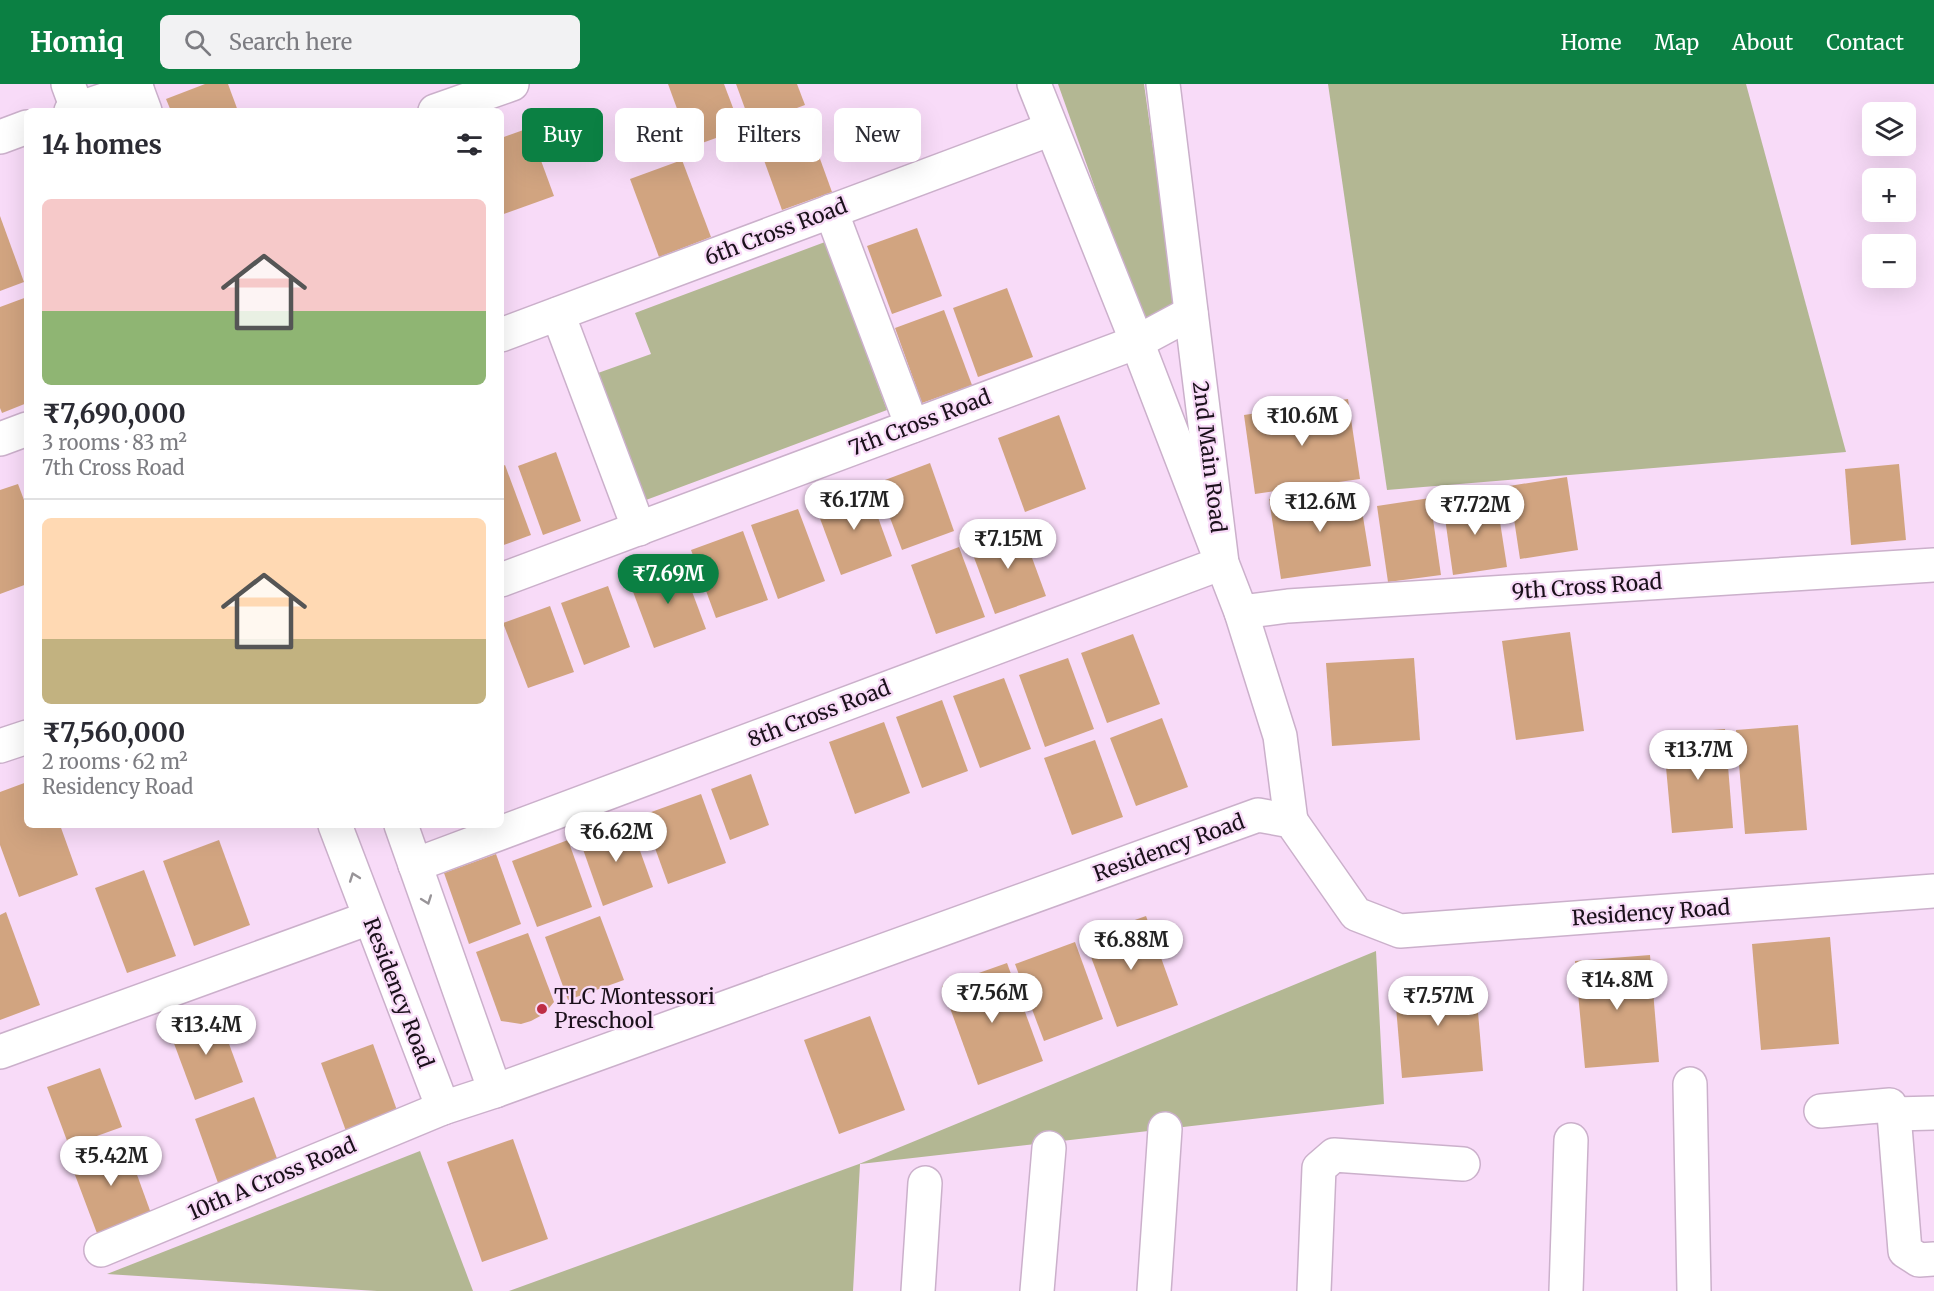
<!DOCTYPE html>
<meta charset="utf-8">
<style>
body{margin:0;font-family:Merriweather,serif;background:#f2f2f3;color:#2b2b33;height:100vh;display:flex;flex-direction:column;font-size:22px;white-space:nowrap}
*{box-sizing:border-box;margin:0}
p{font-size:20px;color:#7c7c81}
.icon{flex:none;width:33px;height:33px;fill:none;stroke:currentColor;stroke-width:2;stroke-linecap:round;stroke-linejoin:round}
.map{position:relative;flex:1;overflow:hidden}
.details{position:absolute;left:24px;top:24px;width:480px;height:720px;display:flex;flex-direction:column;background:#fff;border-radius:9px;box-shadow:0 6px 24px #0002}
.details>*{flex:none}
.banner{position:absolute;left:522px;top:24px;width:570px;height:54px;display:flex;gap:12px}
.buttons{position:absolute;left:1862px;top:18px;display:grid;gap:12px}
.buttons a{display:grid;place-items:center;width:54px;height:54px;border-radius:9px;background:#fff;box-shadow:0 6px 24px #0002;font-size:30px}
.price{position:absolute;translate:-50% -51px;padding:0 14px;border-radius:21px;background:#fff;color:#222;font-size:20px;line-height:39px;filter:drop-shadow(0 2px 3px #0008)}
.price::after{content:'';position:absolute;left:50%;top:36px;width:18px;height:14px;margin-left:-9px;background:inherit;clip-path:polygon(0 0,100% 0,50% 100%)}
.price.selected{background:#0b8043;color:#fff}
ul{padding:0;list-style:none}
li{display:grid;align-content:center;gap:12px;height:318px;padding:0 18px}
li+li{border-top:2px solid #e1e1e2}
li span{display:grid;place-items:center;height:186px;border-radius:9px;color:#555}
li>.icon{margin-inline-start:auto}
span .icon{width:108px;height:108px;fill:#fffc;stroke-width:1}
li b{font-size:26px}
h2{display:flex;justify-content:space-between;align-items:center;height:72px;padding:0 18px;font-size:26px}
.pill{padding:0 21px;border-radius:9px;background:#fff;box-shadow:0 6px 24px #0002;font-size:21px;line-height:54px}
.pill.selected{background:#0b8043;color:#fff}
header{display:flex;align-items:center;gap:36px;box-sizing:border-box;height:84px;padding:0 30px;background:#0b8043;color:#fff}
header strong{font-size:28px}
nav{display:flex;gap:33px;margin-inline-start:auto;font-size:21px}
.search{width:420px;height:54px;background:#f2f2f3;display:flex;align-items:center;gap:15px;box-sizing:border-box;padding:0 21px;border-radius:9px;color:#7c7c81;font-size:22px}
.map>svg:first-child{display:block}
.green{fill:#b3b793}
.building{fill:#d1a480}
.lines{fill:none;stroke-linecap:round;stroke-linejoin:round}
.minor-casing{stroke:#cbb0cb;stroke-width:36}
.tertiary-casing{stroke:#cbb0cb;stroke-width:36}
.minor{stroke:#fff;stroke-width:33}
.tertiary{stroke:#fff;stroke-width:33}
.oneway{stroke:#989498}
.poi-dot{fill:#be2d45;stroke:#f8dbf8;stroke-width:2}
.labels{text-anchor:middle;stroke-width:4.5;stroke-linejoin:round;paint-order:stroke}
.street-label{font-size:21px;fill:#1b111b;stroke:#f8dbf8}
.poi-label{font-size:21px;fill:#1b111b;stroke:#f8dbf8;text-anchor:start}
</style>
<header>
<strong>Homiq</strong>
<div class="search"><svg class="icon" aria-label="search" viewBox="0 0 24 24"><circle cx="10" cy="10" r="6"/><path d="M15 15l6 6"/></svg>Search here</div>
<nav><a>Home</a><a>Map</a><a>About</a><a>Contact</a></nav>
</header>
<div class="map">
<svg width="1934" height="1207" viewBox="0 0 1934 1207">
<rect width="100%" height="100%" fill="#f8dbf8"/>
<g class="green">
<polygon points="1058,0 1144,0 1176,227 1142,236"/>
<polygon points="1328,0 1746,0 1846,368 1387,406"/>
<polygon points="825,158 887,326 646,416 598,289 651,270 635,229"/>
<polygon points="1376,867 1384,1020 860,1080 853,1207 509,1207 859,1080"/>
<polygon points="420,1067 473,1207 377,1207 107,1190"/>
</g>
<g class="building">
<polygon points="205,0 228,0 238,27 171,27 166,15"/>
<polygon points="668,0 724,0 741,45 691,63"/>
<polygon points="736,0 797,0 805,21 751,41"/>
<polygon points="807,39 832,108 782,126 757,57"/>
<polygon points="529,44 554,112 501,131 501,54"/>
<polygon points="682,76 711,153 659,173 630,95"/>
<polygon points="0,132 24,198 0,207"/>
<polygon points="917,144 942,212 892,230 867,162"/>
<polygon points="1007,204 1033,273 978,293 953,224"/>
<polygon points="27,213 27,319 2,329 0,324 0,223"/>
<polygon points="944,226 972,301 922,319 895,244"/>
<polygon points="1348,315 1360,395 1255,410 1244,331"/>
<polygon points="1059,331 1086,405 1025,428 998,354"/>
<polygon points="556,368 581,437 543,451 518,382"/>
<polygon points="930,379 954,447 902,466 877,399"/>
<polygon points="1899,380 1906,456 1851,461 1845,385"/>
<polygon points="505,381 531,451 501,462 501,383"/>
<polygon points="1567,393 1578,466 1520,475 1509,402"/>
<polygon points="18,400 27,424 27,500 0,510 0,406"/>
<polygon points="1358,402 1371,482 1281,495 1269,415"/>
<polygon points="867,403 892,472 841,491 815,421"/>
<polygon points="1496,412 1507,483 1453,491 1443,420"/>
<polygon points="1430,414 1441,491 1388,498 1377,422"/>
<polygon points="798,425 825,497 778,515 751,441"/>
<polygon points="1020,441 1046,512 995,530 969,460"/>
<polygon points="743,447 768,516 716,534 691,466"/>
<polygon points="959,463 985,533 936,550 911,481"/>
<polygon points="681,478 706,545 654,564 629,497"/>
<polygon points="608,502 630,563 584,581 561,519"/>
<polygon points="550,522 574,588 528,604 503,539"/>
<polygon points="1570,548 1584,647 1516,656 1502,557"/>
<polygon points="1133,550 1160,620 1107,639 1081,569"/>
<polygon points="1068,574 1094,645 1045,663 1019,591"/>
<polygon points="1414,574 1420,656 1332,662 1326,579"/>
<polygon points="1004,594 1031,665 980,684 953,612"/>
<polygon points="942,616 968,687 922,704 896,633"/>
<polygon points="1162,634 1188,703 1136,722 1110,654"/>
<polygon points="884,638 910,709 855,730 829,658"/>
<polygon points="1798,641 1807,746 1745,750 1736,646"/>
<polygon points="1725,645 1733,744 1672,749 1663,650"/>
<polygon points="1095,656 1123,733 1072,751 1044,674"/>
<polygon points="751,690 769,741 730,756 711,705"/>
<polygon points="27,698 27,741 60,741 78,791 19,813 0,761 0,708"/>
<polygon points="701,710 726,779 668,800 643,731"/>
<polygon points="629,736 653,803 603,822 579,754"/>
<polygon points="219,756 250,841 194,862 163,777"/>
<polygon points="568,756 592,823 537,843 512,777"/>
<polygon points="496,770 521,840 469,860 444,789"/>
<polygon points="144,786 176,872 127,889 95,804"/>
<polygon points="6,828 40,921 0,936 0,831"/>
<polygon points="600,832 624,896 568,916 545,853"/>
<polygon points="1146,832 1178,921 1117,943 1084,854"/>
<polygon points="528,849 554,918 544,930 531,937 521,940 501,937 476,868"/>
<polygon points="1830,853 1839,960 1761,966 1752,860"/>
<polygon points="1075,858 1103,935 1044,957 1015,880"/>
<polygon points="1650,871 1659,978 1585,984 1575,877"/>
<polygon points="1007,879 1043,977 978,1001 942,902"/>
<polygon points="1475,893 1483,987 1402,994 1394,899"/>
<polygon points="217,927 243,998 195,1016 169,946"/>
<polygon points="870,932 905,1026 839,1050 804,956"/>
<polygon points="373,960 398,1029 346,1047 321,979"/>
<polygon points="100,984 122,1043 69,1062 47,1003"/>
<polygon points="254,1013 278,1077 218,1099 195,1035"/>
<polygon points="124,1055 152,1132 98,1152 69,1075"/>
<polygon points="513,1055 548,1155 482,1178 447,1078"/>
</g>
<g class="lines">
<g class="minor-casing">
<g id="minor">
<polyline points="1163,0 1222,479 1241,528 1280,652 1291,737"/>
<polyline points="71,27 137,5"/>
<polyline points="435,27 512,0"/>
<polyline points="0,53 27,43"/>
<polyline points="831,127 912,342"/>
<polyline points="558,230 639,445"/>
<polyline points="501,251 1051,45"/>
<polyline points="0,355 27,345"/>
<polyline points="501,496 1137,258 1191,229"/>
<polyline points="1241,528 1288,522 1934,481"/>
<polyline points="0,662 27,653"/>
<polyline points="415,781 1222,479 1137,258 1034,0"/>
<polyline points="0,968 369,834"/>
<polyline points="1690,1000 1694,1207"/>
<polyline points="1821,1027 1890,1021 1894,1030 1905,1167 1919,1176 1934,1175"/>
<polyline points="1894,1030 1934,1029"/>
<polyline points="101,1166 443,1024"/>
<polyline points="918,1207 925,1099"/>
<polyline points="1037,1207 1049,1064"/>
<polyline points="1154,1207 1165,1045"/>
<polyline points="1314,1207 1319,1084 1334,1071 1463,1080"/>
<polyline points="1566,1207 1571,1056"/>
</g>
</g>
<g class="tertiary-casing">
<g id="tertiary">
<polyline points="68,0 78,27"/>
<polyline points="135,0 145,27"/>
<polyline points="335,741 443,1024 495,1007 1258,731 1291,737 1356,830 1400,847 1934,807"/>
<polyline points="401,741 495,1007"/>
</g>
</g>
<use href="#minor" class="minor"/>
<use href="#tertiary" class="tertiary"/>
</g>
<defs><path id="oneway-chevron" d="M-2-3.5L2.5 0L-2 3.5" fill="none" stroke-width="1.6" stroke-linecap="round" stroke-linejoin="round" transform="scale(1.5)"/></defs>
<g class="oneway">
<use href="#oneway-chevron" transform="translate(354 793) rotate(-110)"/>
<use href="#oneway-chevron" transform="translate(427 816) rotate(70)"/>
</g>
<circle class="poi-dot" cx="542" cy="925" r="6"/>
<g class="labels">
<g class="street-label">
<text transform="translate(776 148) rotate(-21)" y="7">6th Cross Road</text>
<text transform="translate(920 339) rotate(-21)" y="7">7th Cross Road</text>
<text transform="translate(1209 373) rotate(83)" y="7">2nd Main Road</text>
<text transform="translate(1587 503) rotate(-4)" y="7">9th Cross Road</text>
<text transform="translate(819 630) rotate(-21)" y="7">8th Cross Road</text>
<text transform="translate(1169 764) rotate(-20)" y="7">Residency Road</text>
<text transform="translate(1651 829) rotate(-4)" y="7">Residency Road</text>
<text transform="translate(398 909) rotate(69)" y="7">Residency Road</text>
<text transform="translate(272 1095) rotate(-23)" y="7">10th A Cross Road</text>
</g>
<g class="poi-label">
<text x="554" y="920">TLC Montessori<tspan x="554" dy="24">Preschool</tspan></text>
</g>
</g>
</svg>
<div class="buttons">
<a><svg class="icon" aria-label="layers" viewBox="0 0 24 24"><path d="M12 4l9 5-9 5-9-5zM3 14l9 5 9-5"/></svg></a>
<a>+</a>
<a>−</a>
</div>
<b class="price" style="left:1302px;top:363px">₹10.6M</b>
<b class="price" style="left:854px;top:447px">₹6.17M</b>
<b class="price" style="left:1320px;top:449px">₹12.6M</b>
<b class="price" style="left:1475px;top:452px">₹7.72M</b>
<b class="price" style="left:1008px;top:486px">₹7.15M</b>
<b class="price selected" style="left:668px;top:521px">₹7.69M</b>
<b class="price" style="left:1698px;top:697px">₹13.7M</b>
<b class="price" style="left:616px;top:779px">₹6.62M</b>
<b class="price" style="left:1131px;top:887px">₹6.88M</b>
<b class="price" style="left:1617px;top:927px">₹14.8M</b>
<b class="price" style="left:992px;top:940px">₹7.56M</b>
<b class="price" style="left:1438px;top:943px">₹7.57M</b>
<b class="price" style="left:206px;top:972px">₹13.4M</b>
<b class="price" style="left:111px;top:1103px">₹5.42M</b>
<div class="banner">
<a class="pill selected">Buy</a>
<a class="pill">Rent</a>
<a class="pill">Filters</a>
<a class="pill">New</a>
</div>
<section class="details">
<h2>14 homes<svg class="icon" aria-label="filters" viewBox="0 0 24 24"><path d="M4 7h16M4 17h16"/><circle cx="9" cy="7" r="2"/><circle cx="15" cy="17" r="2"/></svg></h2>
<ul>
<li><span style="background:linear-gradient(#f6c9c9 60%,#8fb573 0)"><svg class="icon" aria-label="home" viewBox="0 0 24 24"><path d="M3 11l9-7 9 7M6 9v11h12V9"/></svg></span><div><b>₹7,690,000</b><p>3 rooms · 83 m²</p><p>7th Cross Road</p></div></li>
<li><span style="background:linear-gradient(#ffd9b3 65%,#c2b280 0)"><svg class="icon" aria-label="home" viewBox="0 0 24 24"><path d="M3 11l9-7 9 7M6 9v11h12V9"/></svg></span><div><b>₹7,560,000</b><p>2 rooms · 62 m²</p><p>Residency Road</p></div></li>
</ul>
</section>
</div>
